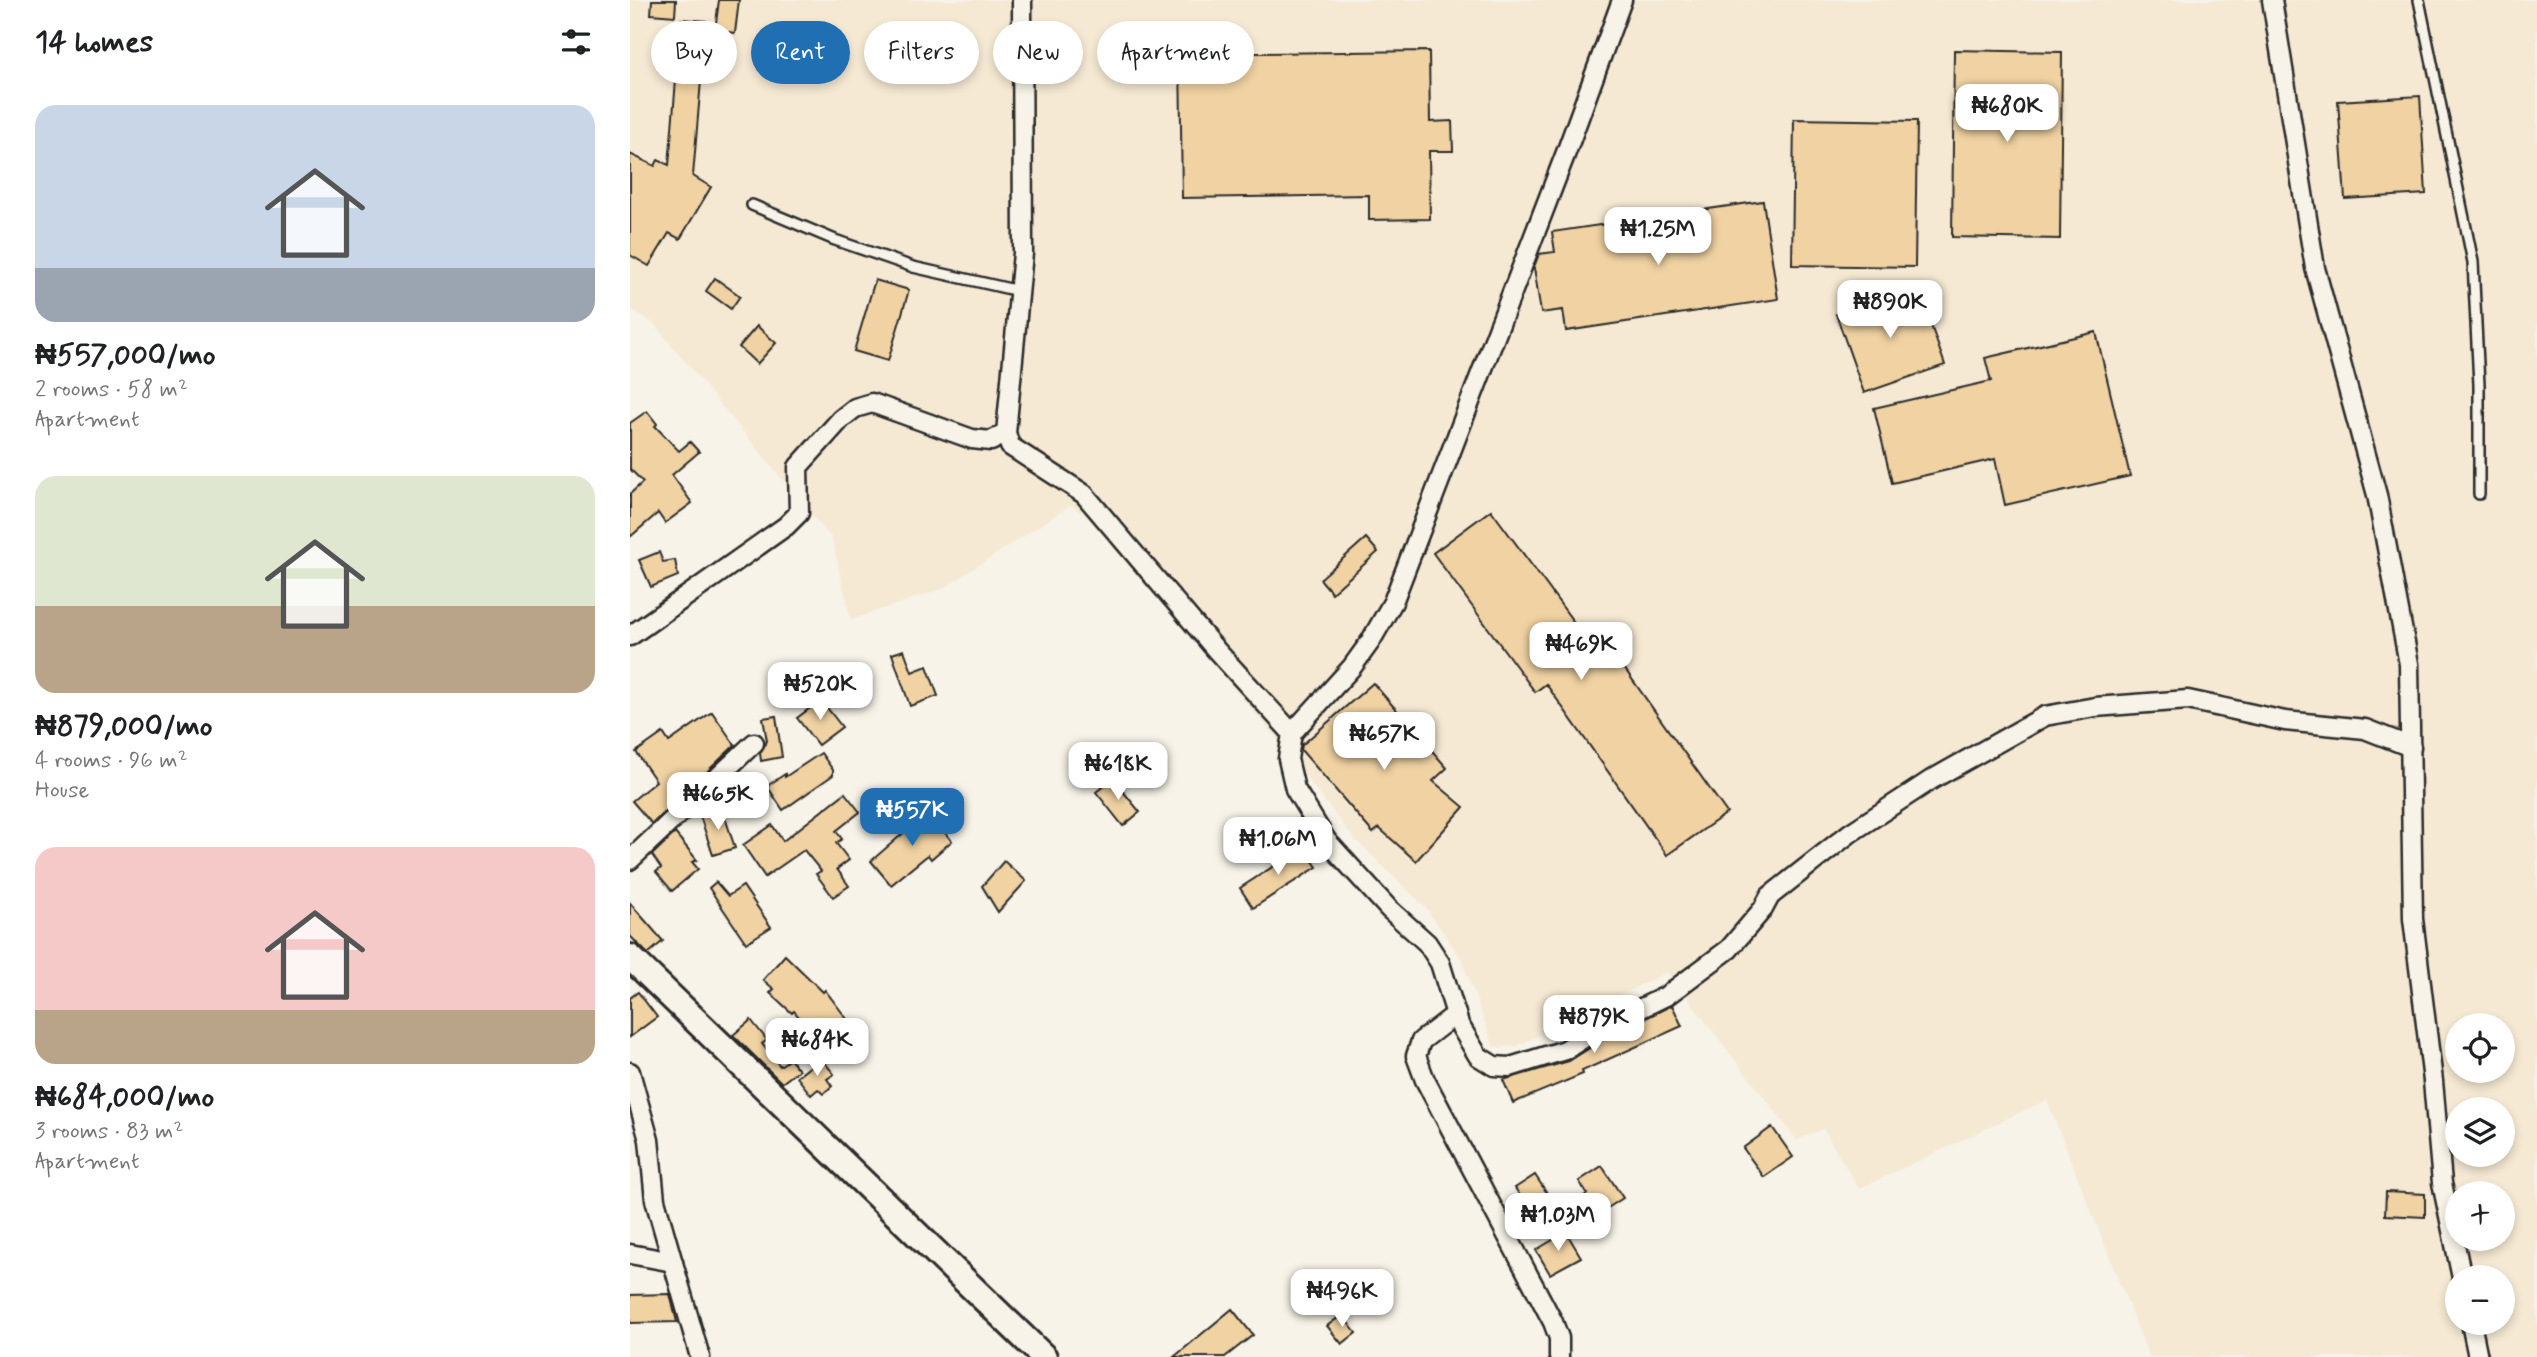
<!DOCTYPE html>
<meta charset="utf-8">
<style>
body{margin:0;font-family:Mynerve,sans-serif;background:#f6f6f6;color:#202124;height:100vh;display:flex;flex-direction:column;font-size:26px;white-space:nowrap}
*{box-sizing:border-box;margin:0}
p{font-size:23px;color:#757577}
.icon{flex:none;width:38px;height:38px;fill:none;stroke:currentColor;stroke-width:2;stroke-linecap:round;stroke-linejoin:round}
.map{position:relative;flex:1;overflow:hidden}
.details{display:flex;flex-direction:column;background:#fff;width:630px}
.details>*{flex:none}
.hud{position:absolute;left:21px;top:21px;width:665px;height:63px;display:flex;gap:14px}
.fabs{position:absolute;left:1815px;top:1013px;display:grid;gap:14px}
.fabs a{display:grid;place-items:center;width:70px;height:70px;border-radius:50%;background:#fff;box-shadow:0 4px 10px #0003;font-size:35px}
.price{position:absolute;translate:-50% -60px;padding:0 16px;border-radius:14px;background:#fff;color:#222;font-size:23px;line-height:46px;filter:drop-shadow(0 2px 4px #0008)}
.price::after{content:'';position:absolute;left:50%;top:42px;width:21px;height:16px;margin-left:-10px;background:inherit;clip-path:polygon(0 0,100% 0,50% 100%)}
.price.on{background:#1f6fb2;color:#fff}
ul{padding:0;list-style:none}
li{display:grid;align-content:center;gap:14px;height:371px;padding:0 35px}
li span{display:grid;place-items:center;height:217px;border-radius:21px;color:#555}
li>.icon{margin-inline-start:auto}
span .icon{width:126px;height:126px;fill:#fffc;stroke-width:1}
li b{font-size:30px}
h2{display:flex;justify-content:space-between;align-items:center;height:84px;padding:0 35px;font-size:30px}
.tag{padding:0 24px;border-radius:32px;background:#fff;box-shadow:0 4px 10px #0003;font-size:24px;line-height:63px}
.tag.on{background:#1f6fb2;color:#fff}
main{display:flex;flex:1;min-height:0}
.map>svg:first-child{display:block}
.built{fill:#f5e9d3;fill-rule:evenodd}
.building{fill:#f0d2a3;stroke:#2b2b2b;stroke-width:2}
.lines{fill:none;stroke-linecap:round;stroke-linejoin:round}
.lane-casing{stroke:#2b2b2b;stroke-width:14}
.street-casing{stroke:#2b2b2b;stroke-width:23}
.secondary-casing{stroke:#2b2b2b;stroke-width:30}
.lane{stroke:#f7f3e8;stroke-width:9}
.street{stroke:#f7f3e8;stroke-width:18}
.secondary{stroke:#f7f3e8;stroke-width:24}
</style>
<main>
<section class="details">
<h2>14 homes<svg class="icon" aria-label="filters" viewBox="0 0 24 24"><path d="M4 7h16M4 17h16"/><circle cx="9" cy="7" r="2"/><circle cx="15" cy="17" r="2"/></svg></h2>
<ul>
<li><span style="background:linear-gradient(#c9d6e8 75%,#9aa5b1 0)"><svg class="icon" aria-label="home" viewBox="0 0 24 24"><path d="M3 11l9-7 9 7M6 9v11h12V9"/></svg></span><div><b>₦557,000/mo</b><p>2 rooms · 58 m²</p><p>Apartment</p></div></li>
<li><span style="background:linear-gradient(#dfe7d0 60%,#b9a48a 0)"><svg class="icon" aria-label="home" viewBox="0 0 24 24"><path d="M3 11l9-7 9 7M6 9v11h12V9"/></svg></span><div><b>₦879,000/mo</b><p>4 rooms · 96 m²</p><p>House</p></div></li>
<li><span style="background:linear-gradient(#f6c9c9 75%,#b9a48a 0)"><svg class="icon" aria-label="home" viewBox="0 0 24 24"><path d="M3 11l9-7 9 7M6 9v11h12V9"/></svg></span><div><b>₦684,000/mo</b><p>3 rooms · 83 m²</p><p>Apartment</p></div></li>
</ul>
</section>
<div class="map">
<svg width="1907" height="1357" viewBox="0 0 1907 1357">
<rect width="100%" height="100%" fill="#f7f3e8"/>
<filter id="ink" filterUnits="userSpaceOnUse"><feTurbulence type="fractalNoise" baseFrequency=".0143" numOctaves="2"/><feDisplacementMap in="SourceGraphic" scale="14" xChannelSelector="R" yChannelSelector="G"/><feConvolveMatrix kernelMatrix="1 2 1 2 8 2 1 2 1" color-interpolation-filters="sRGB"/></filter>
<g filter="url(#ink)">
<path class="built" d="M0 0H1907V1357H1519L1417 1100 1229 1189 1193 1129 1167 1140 1037 972 887 1046 864 1047 831 958 796 908 721 835 643 734 459 519 441 505 314 588 221 620 202 539 23 323 0 308ZM1827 1026H1872V1071H1827ZM1827 1110H1872V1155H1827ZM1827 1194H1872V1239H1827ZM1827 1278H1872V1323H1827Z"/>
<g class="building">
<polygon points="22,0 46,0 45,16 21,14"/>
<polygon points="89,0 109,0 105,33 85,30"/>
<polygon points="51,19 76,21 63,176 81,187 50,239 39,233 19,266 0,255 0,154 25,166 28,160 39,165"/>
<polygon points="1324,50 1432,52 1430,239 1322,237"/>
<polygon points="799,51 800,122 822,121 823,151 799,151 800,219 739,220 739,195 552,198 550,54"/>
<polygon points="1790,96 1796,194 1715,199 1708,101"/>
<polygon points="1164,119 1287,121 1285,267 1162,265"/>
<polygon points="1133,201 1148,299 936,331 933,310 911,313 904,267 909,254 925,252 922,232"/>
<polygon points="85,278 110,296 101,309 76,291"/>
<polygon points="245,280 279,290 258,361 224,351"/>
<polygon points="1287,286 1315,365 1234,393 1206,314"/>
<polygon points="127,326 146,343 127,364 109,347"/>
<polygon points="1466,332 1500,476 1375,505 1365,459 1262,483 1244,408 1361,381 1355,358"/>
<polygon points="17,411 27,424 25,426 49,451 60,442 69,452 42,475 62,503 35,523 28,513 0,537 0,494 13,482 0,469 0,423"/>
<polygon points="861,510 971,659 982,651 1097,813 1037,855 916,684 905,692 803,553"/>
<polygon points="736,538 748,552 702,593 690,579"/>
<polygon points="29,552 33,562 45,560 48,576 21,587 9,560"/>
<polygon points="274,650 282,672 297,666 308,696 280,706 262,654"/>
<polygon points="743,683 817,768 803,781 834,807 786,861 749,828 743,833 671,750 672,745"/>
<polygon points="191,700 212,727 188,745 167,718"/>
<polygon points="82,712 105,745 22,824 2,801 26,781 6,752 33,733 39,742"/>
<polygon points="146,716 152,757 131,761 130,753 137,741 133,718"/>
<polygon points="191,753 203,770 203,775 153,810 137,786 155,774 155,777"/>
<polygon points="483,779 510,812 493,826 466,792"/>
<polygon points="215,793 230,812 206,831 212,839 206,843 219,860 207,869 219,886 203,897 186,874 191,871 174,850 135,877 113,845 142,825 153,841"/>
<polygon points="92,808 105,848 83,855 70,816"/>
<polygon points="297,811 322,841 301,859 298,855 261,885 241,861 277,830 276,829"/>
<polygon points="45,833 67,860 62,862 68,869 42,891 26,872 31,868 22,855"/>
<polygon points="673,847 687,867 623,908 610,888"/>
<polygon points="374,861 396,881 368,912 352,886"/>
<polygon points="86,882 98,896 113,886 141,927 116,943 79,888"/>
<polygon points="0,903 33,941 18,954 0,936"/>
<polygon points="155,955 193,992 195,990 217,1019 188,1041 164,1011 162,1013 140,993 144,989 133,980"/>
<polygon points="8,992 27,1017 0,1037 0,998"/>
<polygon points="1042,1005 1052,1026 952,1071 953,1074 883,1103 873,1080 939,1061 974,1039"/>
<polygon points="121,1020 137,1040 132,1044 150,1066 160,1059 169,1070 152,1083 103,1035"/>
<polygon points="191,1058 204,1074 197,1079 202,1086 193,1094 188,1089 181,1095 167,1077"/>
<polygon points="1142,1127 1163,1157 1134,1177 1113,1148"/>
<polygon points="972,1166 993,1198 967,1215 954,1196 957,1194 949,1181"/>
<polygon points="905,1175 917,1193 897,1206 885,1188"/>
<polygon points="1756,1192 1795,1194 1795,1217 1755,1215"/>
<polygon points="936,1232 951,1257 920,1274 906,1250"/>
<polygon points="40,1294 47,1322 0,1323 0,1295"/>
<polygon points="602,1309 623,1335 595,1357 544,1357"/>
<polygon points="712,1315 726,1333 712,1344 697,1326"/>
</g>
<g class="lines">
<g class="lane-casing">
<g id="lane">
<polyline points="1789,0 1843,262 1849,385 1849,494"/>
<polyline points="122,205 205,240 283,267 389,291"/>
</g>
</g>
<g class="street-casing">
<g id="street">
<polyline points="392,0 393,253 376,433 380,446 454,494 587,651 662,733"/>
<polyline points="992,0 937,150 763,602 740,642 722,667 662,733 658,759 665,789 696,840 759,909 797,943 810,963 829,1024 848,1056 864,1066 880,1067 935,1050 968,1029 1036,996 1099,949 1133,909 1140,896 1220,833 1301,780 1415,716 1465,707 1558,700 1655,721 1735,729 1781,747"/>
<polyline points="1642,0 1685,268 1747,495 1779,664 1783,919 1803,1081 1812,1183 1832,1278"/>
<polyline points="0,636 156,526 169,513 168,467 211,419 225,408 242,403 342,439 361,441 376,433"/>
<polyline points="0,860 124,743"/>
<polyline points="826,1014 791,1041 786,1056 795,1080 923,1322 929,1338 929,1357"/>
<polyline points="0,1072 19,1140 25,1200 70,1357"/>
<polyline points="0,1254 43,1262"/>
<polyline points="1841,1323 1848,1357"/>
</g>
</g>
<g class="secondary-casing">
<polyline id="secondary" points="0,957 414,1357"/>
</g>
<use href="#lane" class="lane"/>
<use href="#street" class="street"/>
<use href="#secondary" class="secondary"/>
</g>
</g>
</svg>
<div class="fabs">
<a><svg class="icon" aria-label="locate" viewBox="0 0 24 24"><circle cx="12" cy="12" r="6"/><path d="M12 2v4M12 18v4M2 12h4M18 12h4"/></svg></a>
<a><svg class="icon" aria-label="layers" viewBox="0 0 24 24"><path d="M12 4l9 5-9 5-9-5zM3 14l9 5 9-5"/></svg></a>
<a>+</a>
<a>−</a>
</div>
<b class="price" style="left:1377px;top:144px">₦680K</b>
<b class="price" style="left:1028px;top:267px">₦1.25M</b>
<b class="price" style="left:1260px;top:340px">₦890K</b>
<b class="price" style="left:951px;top:682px">₦469K</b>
<b class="price" style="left:190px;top:722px">₦520K</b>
<b class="price" style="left:754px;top:772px">₦657K</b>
<b class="price" style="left:488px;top:802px">₦618K</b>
<b class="price" style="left:88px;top:832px">₦665K</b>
<b class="price on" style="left:282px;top:848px">₦557K</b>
<b class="price" style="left:648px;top:877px">₦1.06M</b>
<b class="price" style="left:964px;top:1055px">₦879K</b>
<b class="price" style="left:187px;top:1078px">₦684K</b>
<b class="price" style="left:928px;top:1253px">₦1.03M</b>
<b class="price" style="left:712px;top:1329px">₦496K</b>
<div class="hud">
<a class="tag">Buy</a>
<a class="tag on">Rent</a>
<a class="tag">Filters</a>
<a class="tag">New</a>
<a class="tag">Apartment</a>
</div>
</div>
</main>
